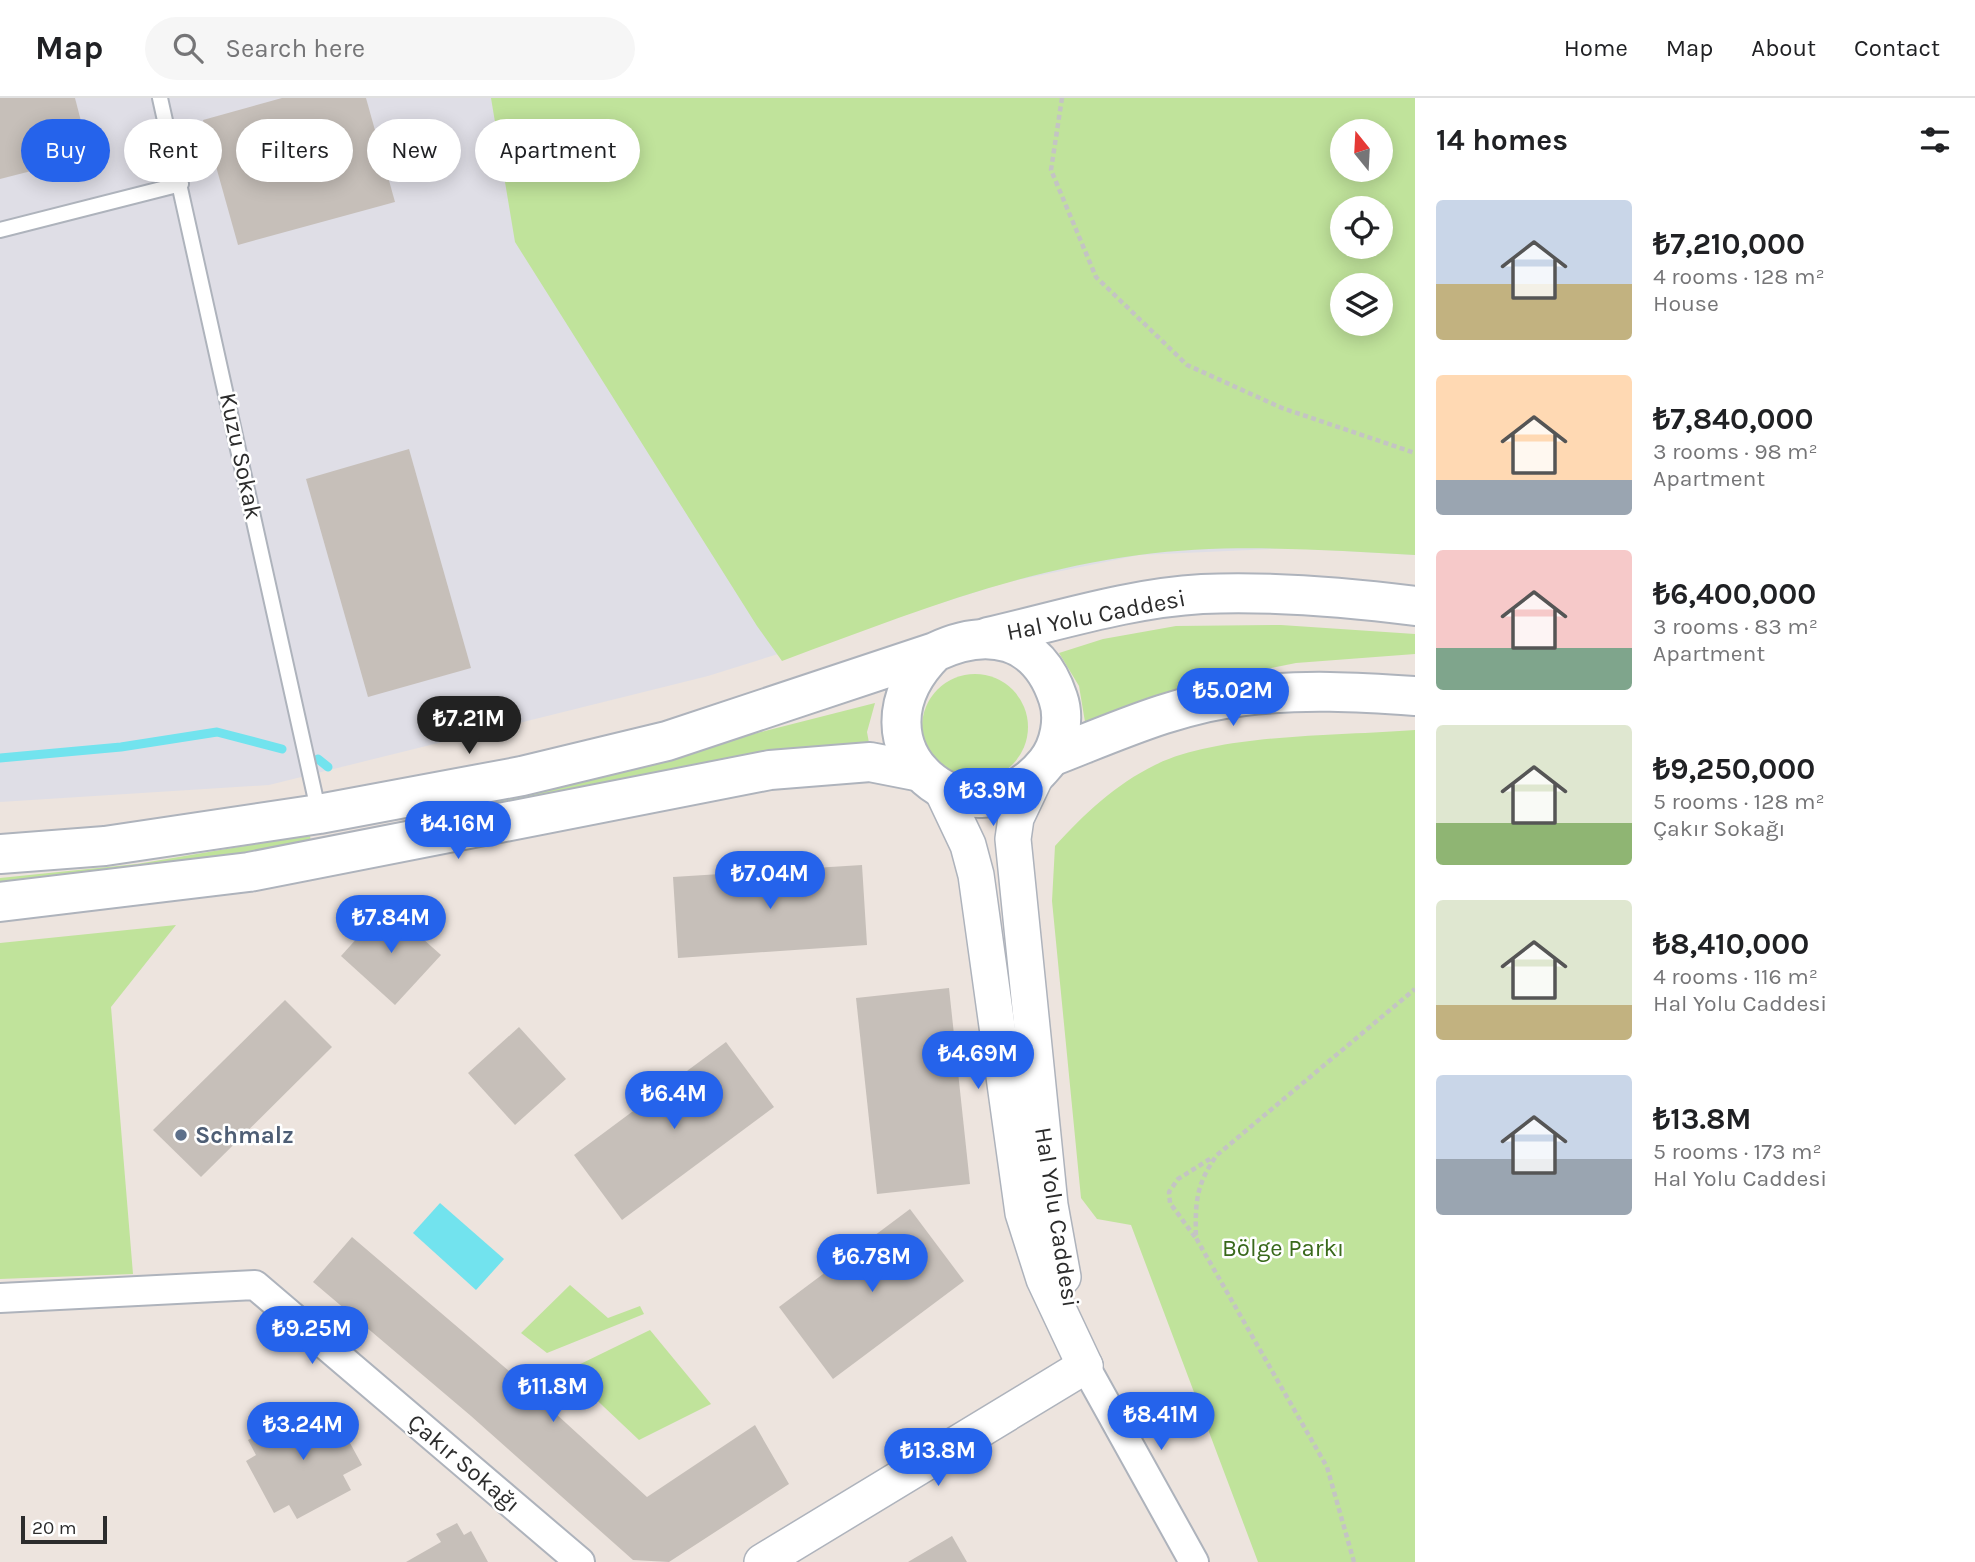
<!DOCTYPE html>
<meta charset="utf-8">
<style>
body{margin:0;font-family:Karla,sans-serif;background:#f6f6f6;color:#202124;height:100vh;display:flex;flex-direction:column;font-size:26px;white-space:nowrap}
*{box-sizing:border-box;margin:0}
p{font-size:23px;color:#757577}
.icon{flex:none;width:38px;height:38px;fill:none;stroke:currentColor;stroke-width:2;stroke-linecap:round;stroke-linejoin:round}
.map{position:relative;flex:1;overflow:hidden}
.drawer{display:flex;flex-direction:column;background:#fff;width:560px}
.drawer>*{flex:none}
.hud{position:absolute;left:21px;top:21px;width:665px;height:63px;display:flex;gap:14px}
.needle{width:46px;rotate:342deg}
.buttons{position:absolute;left:1330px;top:21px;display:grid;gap:14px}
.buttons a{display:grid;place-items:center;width:63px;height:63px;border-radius:50%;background:#fff;box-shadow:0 4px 18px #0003;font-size:35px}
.scale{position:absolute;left:21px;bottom:18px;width:86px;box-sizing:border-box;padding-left:7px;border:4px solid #2c2c2c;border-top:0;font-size:19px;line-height:24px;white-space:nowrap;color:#2c2c2c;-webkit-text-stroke:5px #fff;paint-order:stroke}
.price{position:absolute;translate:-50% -60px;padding:0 16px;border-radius:24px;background:#2563eb;color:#fff;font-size:23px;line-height:46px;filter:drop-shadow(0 2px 4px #0008)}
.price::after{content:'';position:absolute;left:50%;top:42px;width:21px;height:16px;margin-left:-10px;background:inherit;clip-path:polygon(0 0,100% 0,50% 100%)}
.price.on{background:#222;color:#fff}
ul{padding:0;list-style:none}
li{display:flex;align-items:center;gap:21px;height:175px;padding:0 21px}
li span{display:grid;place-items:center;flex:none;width:196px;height:140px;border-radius:7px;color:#555}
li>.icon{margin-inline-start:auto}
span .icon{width:84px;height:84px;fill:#fffc;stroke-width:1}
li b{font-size:30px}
h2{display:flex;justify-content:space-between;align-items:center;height:84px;padding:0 21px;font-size:30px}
.pill{padding:0 24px;border-radius:32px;background:#fff;box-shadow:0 4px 18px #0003;font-size:24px;line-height:63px}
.pill.on{background:#2563eb;color:#fff}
header{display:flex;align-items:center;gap:42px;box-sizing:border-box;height:98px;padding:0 35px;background:#fff;border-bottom:2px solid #e0e0e0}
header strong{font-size:33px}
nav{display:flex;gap:38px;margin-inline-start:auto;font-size:24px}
.search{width:490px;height:63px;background:#f6f6f6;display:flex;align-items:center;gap:18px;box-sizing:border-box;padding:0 24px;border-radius:38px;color:#757577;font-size:26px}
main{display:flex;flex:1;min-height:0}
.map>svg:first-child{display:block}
.industrial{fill:#dfdee6;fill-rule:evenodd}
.green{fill:#c0e39b;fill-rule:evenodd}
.water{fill:#72e3ee}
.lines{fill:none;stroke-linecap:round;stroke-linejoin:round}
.stream{stroke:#72e3ee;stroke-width:9}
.building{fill:#c6bfb9}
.service-casing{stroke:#aeb3bc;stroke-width:18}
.minor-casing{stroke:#aeb3bc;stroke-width:32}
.tertiary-casing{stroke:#aeb3bc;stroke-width:38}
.secondary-casing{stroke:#aeb3bc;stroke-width:42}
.path{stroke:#c4c4c4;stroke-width:4.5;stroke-dasharray:5 3.5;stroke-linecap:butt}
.service{stroke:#fff;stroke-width:14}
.minor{stroke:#fff;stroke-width:28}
.tertiary{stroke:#fff;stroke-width:35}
.secondary{stroke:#fff;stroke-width:38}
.service-dot{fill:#5c6f8a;stroke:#fff;stroke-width:2.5}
.labels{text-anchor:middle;stroke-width:5;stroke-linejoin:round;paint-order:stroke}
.street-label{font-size:24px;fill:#2c2c2c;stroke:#fff}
.service-label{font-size:24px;font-weight:bold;fill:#4e5e75;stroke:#fff;text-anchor:start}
.park-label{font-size:24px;fill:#39691b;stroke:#fff}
</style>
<header>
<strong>Map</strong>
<div class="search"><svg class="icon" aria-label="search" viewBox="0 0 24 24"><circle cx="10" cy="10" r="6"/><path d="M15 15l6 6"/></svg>Search here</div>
<nav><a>Home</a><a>Map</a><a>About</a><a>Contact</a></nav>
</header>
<main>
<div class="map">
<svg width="1415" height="1464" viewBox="0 0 1415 1464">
<rect width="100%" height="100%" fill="#ede4de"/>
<path class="industrial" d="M0 0H1415V457L1291 450 1139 457 1008 484 708 578 269 687 0 704ZM1342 33H1381V72H1342ZM1342 110H1381V149H1342ZM1342 187H1381V226H1342Z"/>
<g class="green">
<path d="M491 0H1415V457C1324 452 1230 445 1139 457 1015 473 898 520 782 563L757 528 515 144ZM1342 33H1381V72H1342ZM1342 110H1381V149H1342ZM1342 187H1381V226H1342Z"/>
<polygon points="1281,527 1415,536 1415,556 1296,565 1216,581 1091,628 1085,624 1079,588 1059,555 1103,541 1176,528"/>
<circle cx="975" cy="629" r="53"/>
<polygon points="875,605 867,634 872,661 467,716 467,709"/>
<path d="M1415 632V1464H1258L1131 1127 1097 1121 1081 1100 1052 803 1055 748C1083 717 1116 686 1155 667 1220 635 1341 638 1415 632Z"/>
<polygon points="310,737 311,746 138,774 0,787 0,780 137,766"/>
<polygon points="176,827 111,909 133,1176 0,1181 0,845"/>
<polygon points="570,1187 608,1220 640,1208 644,1216 547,1255 521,1235"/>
<polygon points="650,1232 711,1306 639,1342 566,1273"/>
</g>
<polygon class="water" points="440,1105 504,1161 476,1192 413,1135"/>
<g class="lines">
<g class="stream">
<polyline points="0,660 121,649 217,634 282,651"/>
<polyline points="318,661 328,669"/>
</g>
</g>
<g class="building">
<polygon points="0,0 75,0 90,58 0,81"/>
<polygon points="282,0 366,0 395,104 238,147 203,22"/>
<polygon points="409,351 471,570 368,599 306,381"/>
<polygon points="862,767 867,847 678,860 673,779"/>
<polygon points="386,808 441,857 395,907 341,858"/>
<polygon points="949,890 970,1086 877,1096 856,900"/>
<polygon points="285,902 332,949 201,1079 153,1032"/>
<polygon points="519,929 566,981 515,1027 468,975"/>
<polygon points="726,944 774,1009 622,1122 574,1057"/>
<polygon points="910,1111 964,1183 833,1281 779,1209"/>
<polygon points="352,1139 509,1273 647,1399 755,1327 789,1386 669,1464 633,1462 471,1318 313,1184"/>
<polygon points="307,1310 313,1322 332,1312 362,1367 343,1377 351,1392 297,1421 289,1407 274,1415 246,1363 256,1357 248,1342"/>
<polygon points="457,1425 464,1437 471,1433 488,1464 406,1464 441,1444 436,1436"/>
<polygon points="952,1438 967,1464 908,1464"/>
</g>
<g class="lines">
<g class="service-casing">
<g id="service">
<polyline points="160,0 319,716"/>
<polyline points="0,132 181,86"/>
</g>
</g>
<g class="minor-casing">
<g id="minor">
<polyline points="0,1200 255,1187 580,1464"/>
<polyline points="1085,1268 1194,1464"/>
</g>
</g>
<g class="tertiary-casing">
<g id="tertiary">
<polyline points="1035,680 1016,720 1013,741 1050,1107 1063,1179"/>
<polyline points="941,690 968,747 976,777 1023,1115 1044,1181 1085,1268"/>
<polyline points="762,1464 1085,1268"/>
</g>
</g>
<g class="secondary-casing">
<g id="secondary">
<path d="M988 539C1058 523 1130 500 1202 496 1273 493 1345 499 1415 508"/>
<path d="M1051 659C1113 635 1178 605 1244 598 1302 591 1358 594 1415 598"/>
<path d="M0 756 105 748 319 716 522 678 667 643 935 554C988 529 1038 539 1058 600 1065 620 1060 648 1046 665 972 757 839 649 935 554"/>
<polyline points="0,804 249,774 770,672 870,664 921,674"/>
</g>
</g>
<g class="path">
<polyline points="1062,0 1051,72 1096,179 1187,267 1282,310 1415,355"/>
<polyline points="1195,1139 1170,1105 1169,1094 1178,1081 1213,1059"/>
<path d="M1354 1464 1327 1369 1196 1140C1195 1105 1196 1086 1217 1057L1415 891"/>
</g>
<use href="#service" class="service"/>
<use href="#minor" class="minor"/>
<use href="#tertiary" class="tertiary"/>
<use href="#secondary" class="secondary"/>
</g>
<circle class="service-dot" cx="181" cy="1037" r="7"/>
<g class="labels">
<g class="street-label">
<text transform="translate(241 358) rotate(78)" y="8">Kuzu Sokak</text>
<text transform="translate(1096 517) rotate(-11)" y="8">Hal Yolu Caddesi</text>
<text transform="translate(1057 1119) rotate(81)" y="8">Hal Yolu Caddesi</text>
<text transform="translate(464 1365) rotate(40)" y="8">Çakır Sokağı</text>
</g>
<g class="service-label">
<text x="195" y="1045">Schmalz</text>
</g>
<g class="park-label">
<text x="1283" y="1158">Bölge Parkı</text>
</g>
</g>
</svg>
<div class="buttons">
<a><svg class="needle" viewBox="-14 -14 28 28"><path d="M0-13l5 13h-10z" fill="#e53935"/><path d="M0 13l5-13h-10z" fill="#757577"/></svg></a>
<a><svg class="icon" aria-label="locate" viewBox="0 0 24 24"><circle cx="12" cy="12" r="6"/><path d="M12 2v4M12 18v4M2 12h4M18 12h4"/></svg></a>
<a><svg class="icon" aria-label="layers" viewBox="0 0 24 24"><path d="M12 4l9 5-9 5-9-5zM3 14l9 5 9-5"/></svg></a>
</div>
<div class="scale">20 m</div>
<b class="price" style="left:1233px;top:630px">₺5.02M</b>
<b class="price on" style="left:469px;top:658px">₺7.21M</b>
<b class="price" style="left:993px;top:730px">₺3.9M</b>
<b class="price" style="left:458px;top:763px">₺4.16M</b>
<b class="price" style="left:770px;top:813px">₺7.04M</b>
<b class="price" style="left:391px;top:857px">₺7.84M</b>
<b class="price" style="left:978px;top:993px">₺4.69M</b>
<b class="price" style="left:674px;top:1033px">₺6.4M</b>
<b class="price" style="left:872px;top:1196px">₺6.78M</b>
<b class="price" style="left:312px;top:1268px">₺9.25M</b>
<b class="price" style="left:553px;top:1326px">₺11.8M</b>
<b class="price" style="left:1161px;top:1354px">₺8.41M</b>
<b class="price" style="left:303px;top:1364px">₺3.24M</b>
<b class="price" style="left:938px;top:1390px">₺13.8M</b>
<div class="hud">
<a class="pill on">Buy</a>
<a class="pill">Rent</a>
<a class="pill">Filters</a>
<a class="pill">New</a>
<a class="pill">Apartment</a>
</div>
</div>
<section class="drawer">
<h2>14 homes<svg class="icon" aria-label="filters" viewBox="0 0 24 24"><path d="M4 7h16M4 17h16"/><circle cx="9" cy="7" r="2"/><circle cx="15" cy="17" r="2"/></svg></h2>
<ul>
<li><span style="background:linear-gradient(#c9d6e8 60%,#c2b280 0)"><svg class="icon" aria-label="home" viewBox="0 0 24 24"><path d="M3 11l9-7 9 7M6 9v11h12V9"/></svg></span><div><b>₺7,210,000</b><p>4 rooms · 128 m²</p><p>House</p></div></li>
<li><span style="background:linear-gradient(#ffd9b3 75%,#9aa5b1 0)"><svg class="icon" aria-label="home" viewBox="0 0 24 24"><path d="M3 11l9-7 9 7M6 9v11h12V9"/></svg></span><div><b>₺7,840,000</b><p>3 rooms · 98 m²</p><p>Apartment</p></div></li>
<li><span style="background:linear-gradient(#f6c9c9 70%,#7fa58c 0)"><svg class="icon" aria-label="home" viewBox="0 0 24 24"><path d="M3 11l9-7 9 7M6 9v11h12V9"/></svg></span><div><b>₺6,400,000</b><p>3 rooms · 83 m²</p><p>Apartment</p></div></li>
<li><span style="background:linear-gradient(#dfe7d0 70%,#8fb573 0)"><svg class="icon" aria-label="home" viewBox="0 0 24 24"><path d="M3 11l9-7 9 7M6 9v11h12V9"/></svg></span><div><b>₺9,250,000</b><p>5 rooms · 128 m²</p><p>Çakır Sokağı</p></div></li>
<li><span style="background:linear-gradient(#dfe7d0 75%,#c2b280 0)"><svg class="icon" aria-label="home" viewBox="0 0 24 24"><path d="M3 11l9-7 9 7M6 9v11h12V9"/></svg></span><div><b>₺8,410,000</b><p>4 rooms · 116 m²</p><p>Hal Yolu Caddesi</p></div></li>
<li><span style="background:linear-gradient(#c9d6e8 60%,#9aa5b1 0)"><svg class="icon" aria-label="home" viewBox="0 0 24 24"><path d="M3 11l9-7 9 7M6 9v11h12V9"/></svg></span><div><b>₺13.8M</b><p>5 rooms · 173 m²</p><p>Hal Yolu Caddesi</p></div></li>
</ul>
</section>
</main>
